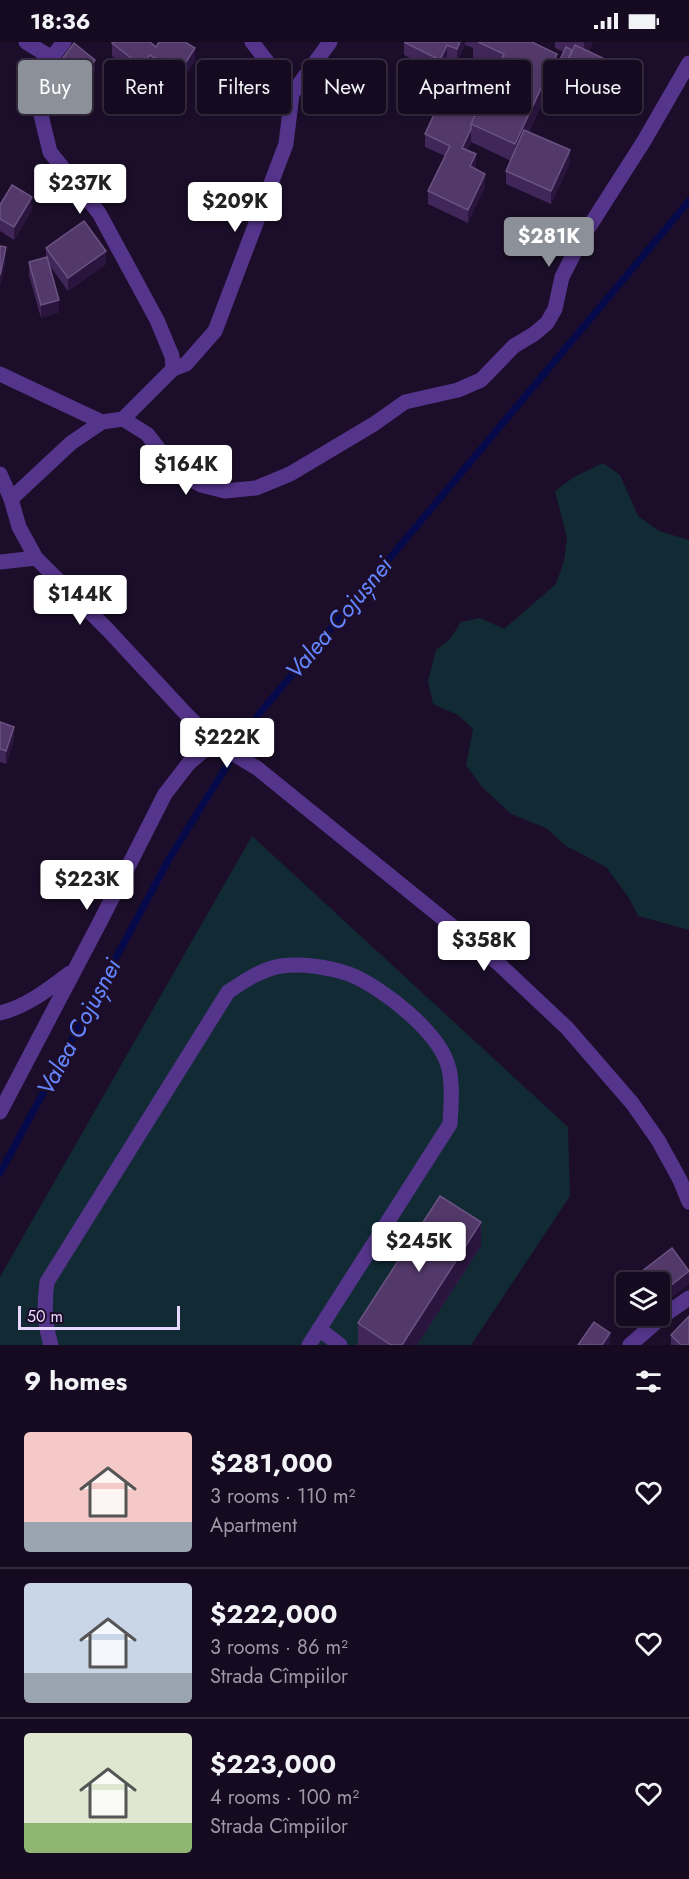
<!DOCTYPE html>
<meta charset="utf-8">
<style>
body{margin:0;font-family:Jost,sans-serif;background:#22182d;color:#f1f3f6;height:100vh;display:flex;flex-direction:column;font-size:22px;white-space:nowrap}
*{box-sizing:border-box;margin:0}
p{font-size:20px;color:#9d9aa5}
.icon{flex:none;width:33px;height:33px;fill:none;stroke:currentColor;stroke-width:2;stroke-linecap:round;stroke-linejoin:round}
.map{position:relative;height:1303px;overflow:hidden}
.sheet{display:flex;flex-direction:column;background:#150a20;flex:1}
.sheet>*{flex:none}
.guide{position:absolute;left:18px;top:18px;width:654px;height:54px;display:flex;gap:12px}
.fabs{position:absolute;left:616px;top:1230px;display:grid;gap:12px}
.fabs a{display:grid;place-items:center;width:54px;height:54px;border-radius:6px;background:#150a20;box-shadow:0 3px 9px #0003,0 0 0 2px #342b3e;font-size:30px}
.scale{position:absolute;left:18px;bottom:15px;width:162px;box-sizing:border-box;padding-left:6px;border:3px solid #e8d7ff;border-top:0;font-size:16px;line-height:21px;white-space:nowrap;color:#e8d7ff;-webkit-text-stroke:4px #1c0e2a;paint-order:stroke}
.price{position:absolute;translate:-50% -51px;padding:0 14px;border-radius:6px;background:#fff;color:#222;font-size:20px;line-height:39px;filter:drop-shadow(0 2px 3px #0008)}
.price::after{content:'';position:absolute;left:50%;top:36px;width:18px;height:14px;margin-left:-9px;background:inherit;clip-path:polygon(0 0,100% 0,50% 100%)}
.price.on{background:#8c9099;color:#fff}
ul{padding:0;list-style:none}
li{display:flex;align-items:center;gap:18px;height:150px;padding:0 24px}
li+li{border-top:2px solid #342b3e}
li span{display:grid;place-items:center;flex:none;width:168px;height:120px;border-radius:6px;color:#555}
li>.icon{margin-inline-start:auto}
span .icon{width:72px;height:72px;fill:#fffc;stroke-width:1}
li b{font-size:26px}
h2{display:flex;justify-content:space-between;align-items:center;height:72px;padding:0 24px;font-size:26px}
.chip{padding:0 21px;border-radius:6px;background:#150a20;box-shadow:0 3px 9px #0003,0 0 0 2px #342b3e;font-size:21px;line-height:54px}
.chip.on{background:#8c9099;color:#fff}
.status{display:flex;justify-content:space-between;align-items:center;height:42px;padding:0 30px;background:#150a20;direction:ltr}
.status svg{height:16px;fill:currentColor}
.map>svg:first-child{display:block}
.green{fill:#112a34}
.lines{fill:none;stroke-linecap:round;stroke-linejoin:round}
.stream{stroke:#06094a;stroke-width:7}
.minor{stroke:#55358c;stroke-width:15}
.wall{fill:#412659}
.shaded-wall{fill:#2a153e}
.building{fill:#53396a;stroke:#6a5282;stroke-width:1.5}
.labels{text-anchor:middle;stroke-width:5;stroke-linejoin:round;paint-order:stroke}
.water-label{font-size:24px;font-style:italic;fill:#6586ff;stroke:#1c0e2a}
</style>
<div class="status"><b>18:36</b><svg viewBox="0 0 49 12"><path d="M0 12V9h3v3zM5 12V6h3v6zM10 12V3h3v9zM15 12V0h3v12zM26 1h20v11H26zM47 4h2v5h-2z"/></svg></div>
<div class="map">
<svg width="689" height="1303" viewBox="0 0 689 1303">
<rect width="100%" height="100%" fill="#1c0e2a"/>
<g class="green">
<polygon points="603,421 620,433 638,474 659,489 689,498 689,888 638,874 629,856 606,825 566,804 546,786 511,772 482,745 466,723 473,687 458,673 433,662 428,639 436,608 450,597 461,580 480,576 504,587 556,542 564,519 567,496 555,449 574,435"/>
<polygon points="252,794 568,1085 570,1154 471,1303 0,1303 0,1235"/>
</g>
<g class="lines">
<polyline class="stream" points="0,1131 169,817 259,672 689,159"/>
<g class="minor">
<polyline points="26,0 52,16"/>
<polyline points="64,0 46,23 39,38 41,73 50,110 99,171 157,278 172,314 173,327"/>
<polyline points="252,0 292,52"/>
<polyline points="0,332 102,380"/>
<polyline points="123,377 173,327 186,322 215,289 286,102 292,52 330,0"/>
<polyline points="0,432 11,457 19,485 36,516 108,588 188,674 214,700 257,726 499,922 567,986 632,1061 658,1098 680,1138 689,1160"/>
<polyline points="11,457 71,401 102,380 123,377 147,392 176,429 201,443 225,449 256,446 290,432 374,382 405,360 458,348 481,338 514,304 534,292 547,281 555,267 562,235 582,196 644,99 689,21"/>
<polyline points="0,520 36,516"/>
<path d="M0 971C26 965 49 947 70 931"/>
<polyline points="0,1070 101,878 165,752 189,721 214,700"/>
<polyline points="319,1287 340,1303"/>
<path d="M51 1303C44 1281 44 1262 47 1240L228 950C244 939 262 927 281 924 302 921 328 925 349 932 382 945 441 991 449 1027 453 1045 451 1064 450 1082L309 1303"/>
<polyline points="630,1303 663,1274 689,1256"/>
</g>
</g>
<g class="wall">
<polygon points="404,0 532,0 557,23 563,10 555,6 555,0 593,0 589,9 607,30 588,70 547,51 529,90 570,121 551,162 506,142 506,129 511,119 471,100 467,108 476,125 475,127 485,145 468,181 428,162 428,149 445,114 425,105 425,92 478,66 497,28 473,16 473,6 465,3 457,20 447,16 440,31 404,13"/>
<polygon points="112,1 156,5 195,18 179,44 150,26 141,37 112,14"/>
<polygon points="95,30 69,65 48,49 48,36"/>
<polygon points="0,163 32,168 14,198 0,189"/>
<polygon points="46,206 106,222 68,249 50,224 59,270 41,276 29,233 29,220 46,215"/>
<polygon points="0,680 14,698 6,722 0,720"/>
<polygon points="481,1204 417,1303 358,1303 358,1281"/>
<polygon points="671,1293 689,1303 671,1303"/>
</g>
<g class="shaded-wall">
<polygon points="460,0 465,0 465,3 457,20 457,7"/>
<polygon points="584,0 593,0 584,20"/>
<polygon points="447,3 447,16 440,31 440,18"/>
<polygon points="195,6 195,18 179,44 179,31"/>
<polygon points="557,12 557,30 547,45 547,51 515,121 515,102"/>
<polygon points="150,13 150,26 141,37 141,24"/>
<polygon points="95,18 95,30 69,65 69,52"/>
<polygon points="607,18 607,30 588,70 588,57"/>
<polygon points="471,87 471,100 462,119 462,106"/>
<polygon points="570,108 570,121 551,162 551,149"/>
<polygon points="476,112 476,125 470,137 470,124"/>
<polygon points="485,132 485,145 468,181 468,168"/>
<polygon points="32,155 32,168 14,198 14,185"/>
<polygon points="6,205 6,218 0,246 0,233"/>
<polygon points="106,209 106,222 68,249 68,236"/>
<polygon points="59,258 59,270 41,276 41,263"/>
<polygon points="14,685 14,698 6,722 6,709"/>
<polygon points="481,1180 481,1204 417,1303 402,1303"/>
<polygon points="689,1229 689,1242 660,1265 660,1252"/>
<polygon points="610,1291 610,1303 602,1303"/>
</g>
<g class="building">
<polygon points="113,0 150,0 156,5 159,0 185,0 195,6 179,31 150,13 141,24 112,1"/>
<polygon points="404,0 460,0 457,7 447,3 440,18"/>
<polygon points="478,0 532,0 557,12 515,102 471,82 504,12"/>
<polygon points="74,1 95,18 69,52 48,36"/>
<polygon points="575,3 607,18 588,57 557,43"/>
<polygon points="566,5 572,8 557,43 557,49 547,45"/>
<polygon points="444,51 478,66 471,82 471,87 462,106 476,112 470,124 485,132 468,168 428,149 450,104 425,92"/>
<polygon points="524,88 570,108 551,149 506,129"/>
<polygon points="12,143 32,155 14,185 0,177 0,163"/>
<polygon points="84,179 106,209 68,236 46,206"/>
<polygon points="0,204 6,205 0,233"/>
<polygon points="47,215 59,258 41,263 29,220"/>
<polygon points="0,680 14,685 6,709 0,707"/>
<polygon points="440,1154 481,1180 402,1303 391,1303 358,1281"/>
<polygon points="672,1206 689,1229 660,1252 660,1240 628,1240"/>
<polygon points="689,1274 689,1303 681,1303 671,1293"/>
<polygon points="594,1280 610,1291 602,1303 578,1303"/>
</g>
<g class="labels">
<g class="water-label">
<text transform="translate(339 576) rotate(-50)" y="8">Valea Cojușnei</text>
<text transform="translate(79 985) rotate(-62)" y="8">Valea Cojușnei</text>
</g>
</g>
</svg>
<div class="fabs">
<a><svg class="icon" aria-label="layers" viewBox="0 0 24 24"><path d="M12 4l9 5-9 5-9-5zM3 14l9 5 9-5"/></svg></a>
</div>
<div class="scale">50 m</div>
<b class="price" style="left:80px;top:173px">$237K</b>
<b class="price" style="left:235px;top:191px">$209K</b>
<b class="price on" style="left:549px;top:226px">$281K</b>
<b class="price" style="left:186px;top:454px">$164K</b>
<b class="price" style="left:80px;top:584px">$144K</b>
<b class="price" style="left:227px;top:727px">$222K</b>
<b class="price" style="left:87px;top:869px">$223K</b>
<b class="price" style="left:484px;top:930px">$358K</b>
<b class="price" style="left:419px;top:1231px">$245K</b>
<div class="guide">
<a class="chip on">Buy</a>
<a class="chip">Rent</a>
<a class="chip">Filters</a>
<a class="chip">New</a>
<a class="chip">Apartment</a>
<a class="chip">House</a>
</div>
</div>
<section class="sheet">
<h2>9 homes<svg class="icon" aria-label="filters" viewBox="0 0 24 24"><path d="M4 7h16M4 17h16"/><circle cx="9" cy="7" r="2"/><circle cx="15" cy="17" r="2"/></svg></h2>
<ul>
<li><span style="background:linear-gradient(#f6c9c9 75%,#9aa5b1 0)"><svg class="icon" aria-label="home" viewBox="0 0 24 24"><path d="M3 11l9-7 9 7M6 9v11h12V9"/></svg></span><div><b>$281,000</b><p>3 rooms · 110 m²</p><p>Apartment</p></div><svg class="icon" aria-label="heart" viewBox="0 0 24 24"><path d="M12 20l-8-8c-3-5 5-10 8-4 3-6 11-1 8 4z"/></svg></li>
<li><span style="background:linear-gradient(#c9d6e8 75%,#9aa5b1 0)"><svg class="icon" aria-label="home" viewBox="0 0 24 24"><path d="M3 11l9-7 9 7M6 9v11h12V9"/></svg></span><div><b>$222,000</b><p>3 rooms · 86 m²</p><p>Strada Cîmpiilor</p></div><svg class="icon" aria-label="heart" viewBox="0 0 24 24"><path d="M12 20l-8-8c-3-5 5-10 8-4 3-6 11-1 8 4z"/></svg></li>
<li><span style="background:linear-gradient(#dfe7d0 75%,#8fb573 0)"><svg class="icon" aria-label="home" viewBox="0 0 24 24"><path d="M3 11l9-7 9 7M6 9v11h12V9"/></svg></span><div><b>$223,000</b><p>4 rooms · 100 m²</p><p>Strada Cîmpiilor</p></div><svg class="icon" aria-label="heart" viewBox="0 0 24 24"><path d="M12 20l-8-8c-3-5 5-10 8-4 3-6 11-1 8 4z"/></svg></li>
</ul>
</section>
